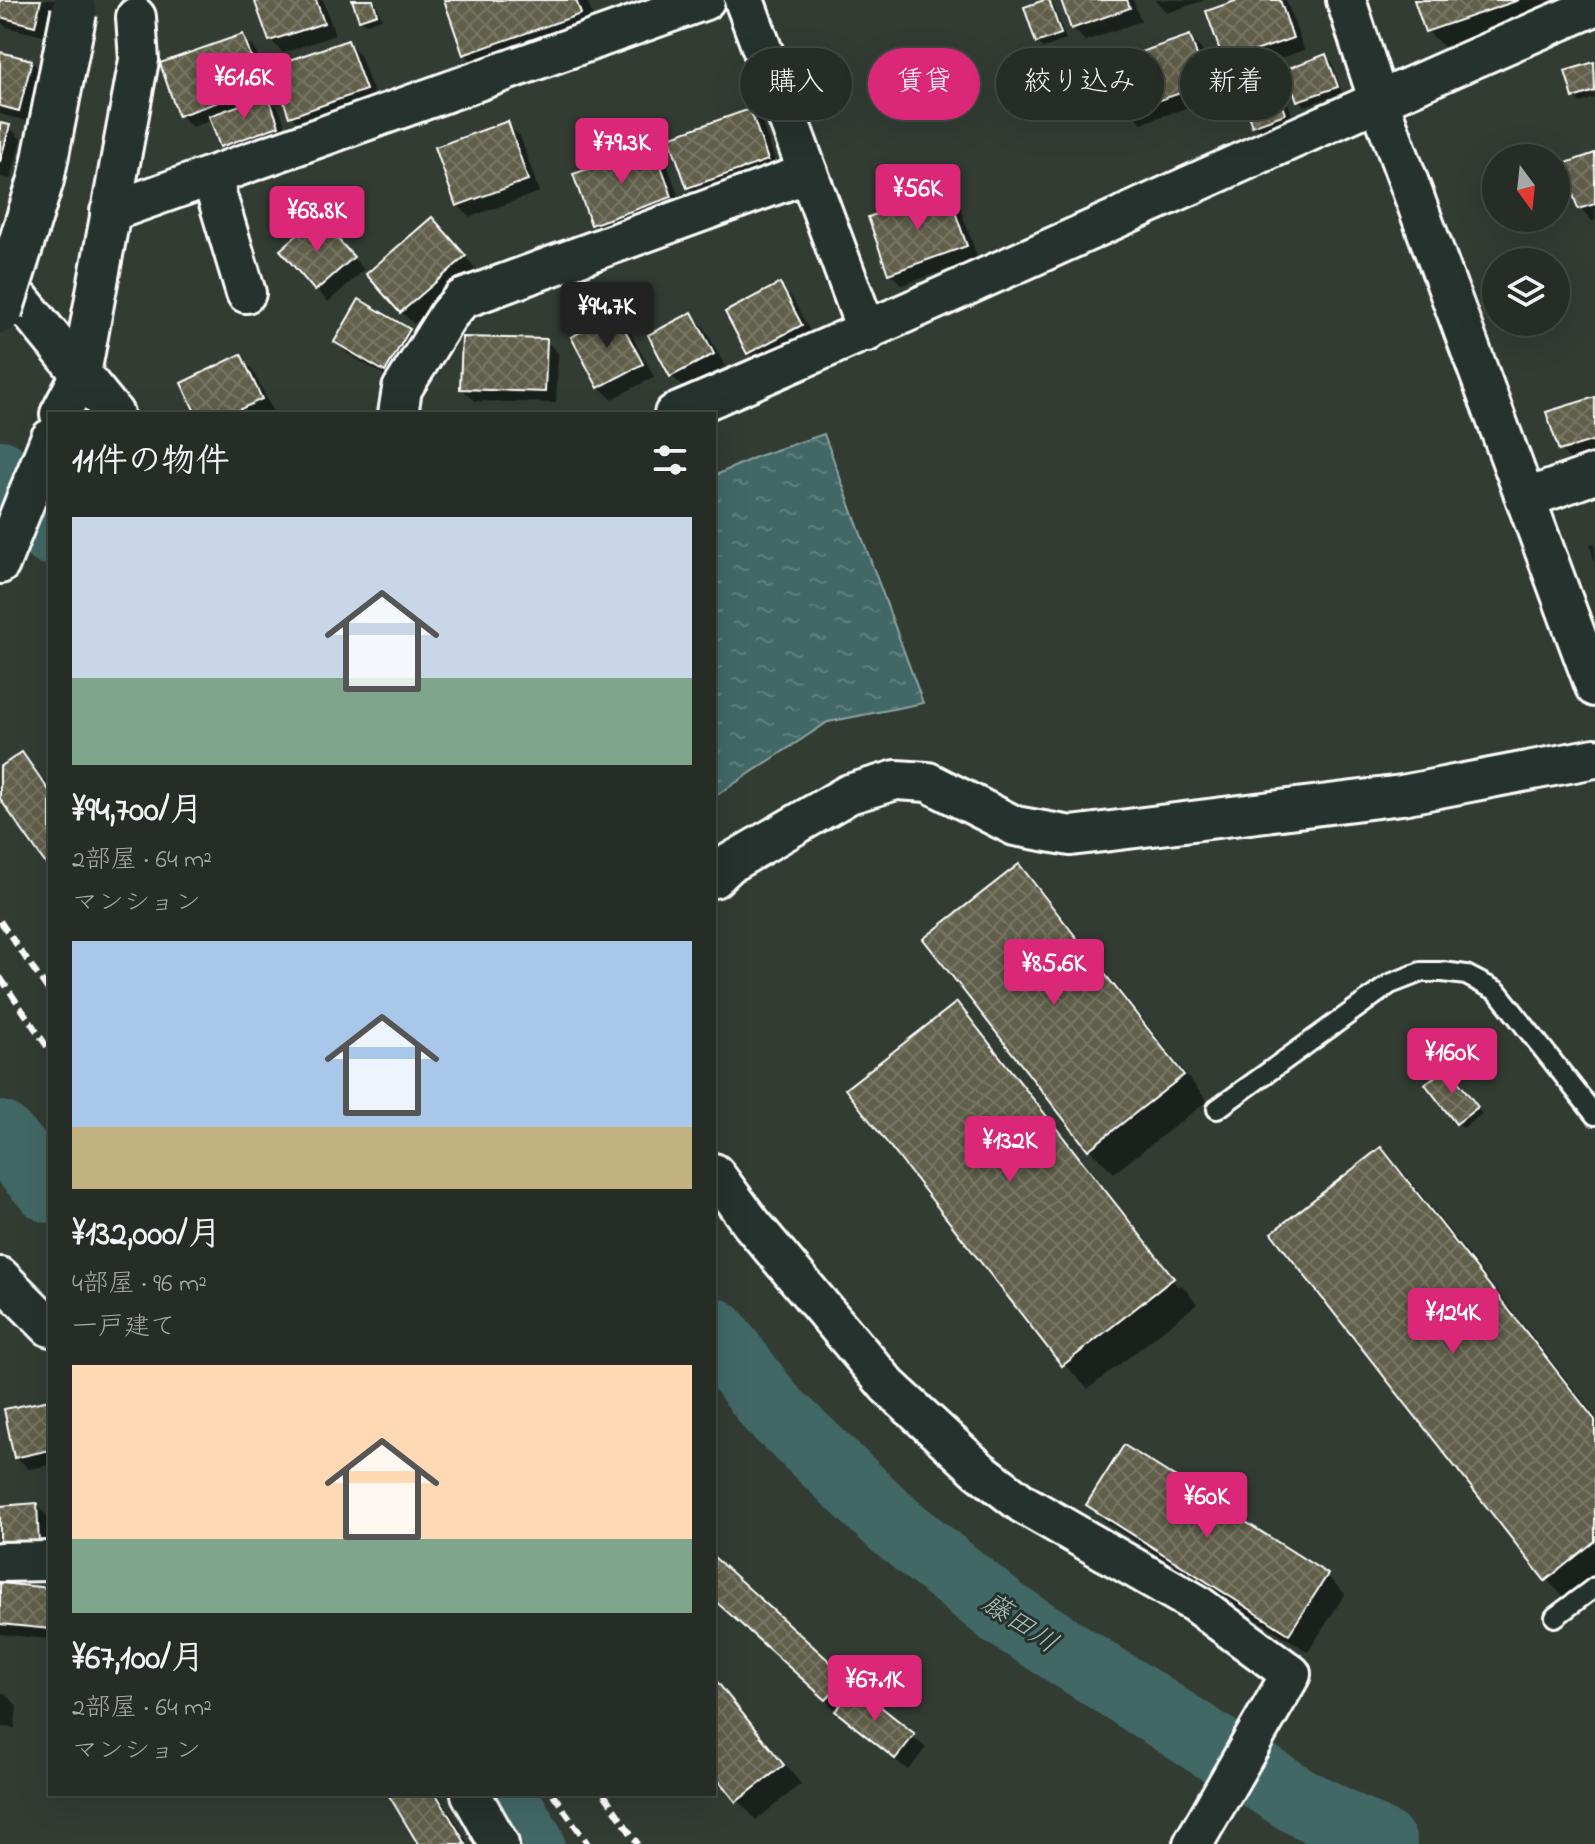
<!DOCTYPE html>
<html lang="ja">
<meta charset="utf-8">
<style>
body{margin:0;font-family:"Indie Flower","Klee One",sans-serif;background:#323932;color:#f1f3f6;height:100vh;display:flex;flex-direction:column;font-size:30px;white-space:nowrap}
*{box-sizing:border-box;margin:0}
p{font-size:26px;color:#a4a8a7}
.icon{flex:none;width:44px;height:44px;fill:none;stroke:currentColor;stroke-width:2;stroke-linecap:round;stroke-linejoin:round}
.map{position:relative;flex:1;overflow:hidden}
.side{position:absolute;left:48px;top:412px;width:668px;height:1384px;display:flex;flex-direction:column;background:#262d26;border-radius:0px;box-shadow:0 8px 32px #0002,0 0 0 2px #424943}
.side>*{flex:none}
.top-card{position:absolute;left:740px;top:48px;width:734px;height:72px;display:flex;gap:16px}
.needle{width:52px;rotate:165deg}
.fabs{position:absolute;left:1482px;top:144px;display:grid;gap:16px}
.fabs a{display:grid;place-items:center;width:88px;height:88px;border-radius:50%;background:#262d26;box-shadow:0 8px 32px #0002,0 0 0 2px #424943;font-size:40px}
.price{position:absolute;translate:-50% -68px;padding:0 18px;border-radius:8px;background:#db2777;color:#fff;font-size:26px;line-height:52px;filter:drop-shadow(0 2px 4px #0008)}
.price::after{content:'';position:absolute;left:50%;top:48px;width:24px;height:18px;margin-left:-12px;background:inherit;clip-path:polygon(0 0,100% 0,50% 100%)}
.price.current{background:#222;color:#fff}
ul{padding:0;list-style:none}
li{display:grid;align-content:center;gap:16px;height:424px;padding:0 24px}
li span{display:grid;place-items:center;height:248px;border-radius:0px;color:#555}
li>.icon{margin-inline-start:auto}
span .icon{width:144px;height:144px;fill:#fffc;stroke-width:1}
li b{font-size:34px}
h2{display:flex;justify-content:space-between;align-items:center;height:96px;padding:0 24px;font-size:34px}
.chip{padding:0 28px;border-radius:36px;background:#262d26;box-shadow:0 8px 32px #0002,0 0 0 2px #424943;font-size:28px;line-height:72px}
.chip.current{background:#db2777;color:#fff}
.map>svg:first-child{display:block}
.water{fill:url(#water-ripples);stroke:#8ea4a3;stroke-width:2}
.shadow{fill:#0007;fill-rule:evenodd}
.lines{fill:none;stroke-linecap:round;stroke-linejoin:round}
.river{stroke:#426866;stroke-width:68}
.building{fill:url(#building-cross-hatch);stroke:#fff;stroke-width:2}
.service-casing{stroke:#fff;stroke-width:24}
.minor-casing{stroke:#fff;stroke-width:44}
.service{stroke:#26332d;stroke-width:18}
.minor{stroke:#26332d;stroke-width:38}
.rail{stroke:#fff;stroke-width:6;stroke-dasharray:12 6;stroke-linecap:butt}
.tertiary-bridge-casing{stroke:#fff;stroke-width:50;stroke-linecap:butt}
.tertiary-bridge{stroke:#26332d;stroke-width:44}
.labels{text-anchor:middle;stroke-width:6;stroke-linejoin:round;paint-order:stroke}
.water-label{font-size:28px;font-style:italic;fill:#aabbba;stroke:#26332d}
</style>
<div class="map">
<svg width="1595" height="1844" viewBox="0 0 1595 1844">
<defs>
<pattern id="water-ripples" width="26" height="14" patternUnits="userSpaceOnUse" patternTransform="scale(2)"><rect width="26" height="14" fill="#426866"/><path d="M2 4q2-2 4 0t4 0M15 11q2-2 4 0t4 0" fill="none" stroke="#5e7f7d"/></pattern>
<pattern id="building-cross-hatch" width="8" height="8" patternUnits="userSpaceOnUse" patternTransform="scale(2)"><rect width="8" height="8" fill="#605e4a"/><path d="M0 0l8 8M0 8l8-8" fill="none" stroke="#787665"/></pattern>
</defs>
<rect width="100%" height="100%" fill="#323c33"/>
<filter id="ink" filterUnits="userSpaceOnUse"><feTurbulence type="fractalNoise" baseFrequency=".0125" numOctaves="2"/><feDisplacementMap in="SourceGraphic" scale="16" xChannelSelector="R" yChannelSelector="G"/><feConvolveMatrix kernelMatrix="1 2 1 2 8 2 1 2 1" color-interpolation-filters="sRGB"/></filter>
<g filter="url(#ink)">
<polygon class="water" points="824,434 923,703 828,722 714,797 714,476 758,456"/>
<g class="shadow">
<polygon points="0,0 56,0 47,37 6,27 0,21"/>
<polygon points="266,0 323,0 335,35 283,53 271,40"/>
<polygon points="354,0 375,0 382,19 366,24 360,19"/>
<polygon points="446,0 587,0 598,33 484,73 465,54"/>
<polygon points="1063,0 1133,0 1141,21 1085,41 1073,28"/>
<polygon points="1155,0 1205,0 1167,13"/>
<polygon points="1244,0 1286,0 1304,50 1238,73 1226,61"/>
<polygon points="1417,0 1568,0 1571,7 1446,49 1427,31"/>
<polygon points="1048,1 1054,6 1066,40 1043,48 1038,42"/>
<polygon points="242,36 255,49 273,99 270,100 280,110 290,139 234,159 222,146 213,120 192,127 180,115"/>
<polygon points="1189,37 1202,50 1218,97 1142,123 1130,110 1114,64"/>
<polygon points="348,42 360,55 377,103 303,128 291,116"/>
<polygon points="0,54 31,61 43,74 31,122 0,114"/>
<polygon points="1326,57 1332,62 1342,93 1305,106 1299,100"/>
<polygon points="1593,64 1595,98 1581,103 1575,97"/>
<polygon points="1268,71 1281,83 1296,126 1266,137 1253,124"/>
<polygon points="750,111 762,123 779,172 701,200 688,187"/>
<polygon points="507,124 520,136 539,192 470,217 458,205"/>
<polygon points="0,125 9,127 21,139 11,179 0,177"/>
<polygon points="654,148 666,161 683,209 605,236 592,224"/>
<polygon points="1595,155 1595,220 1592,221 1580,208"/>
<polygon points="947,191 959,204 978,259 902,285 890,273"/>
<polygon points="330,232 364,270 328,302 282,251"/>
<polygon points="444,232 476,269 414,324 401,312"/>
<polygon points="779,285 792,298 813,337 761,365 748,353"/>
<polygon points="360,302 409,331 422,343 398,383 348,354 336,342"/>
<polygon points="692,315 704,327 725,366 684,388 672,376"/>
<polygon points="616,316 628,328 654,377 612,399 599,387"/>
<polygon points="546,341 558,353 556,403 475,401 462,389"/>
<polygon points="240,357 252,369 273,412 268,414 198,414"/>
<polygon points="1595,399 1595,456 1573,463 1561,450"/>
<polygon points="1595,543 1595,564 1590,544"/>
<polygon points="21,754 50,787 50,867 0,796 0,769"/>
<polygon points="1018,867 1043,892 1207,1101 1114,1173 1089,1149"/>
<path d="M956 1005 981 1030 1197 1304 1088 1389 1064 1364ZM975 1029H980L1182 1285 1178 1287Z"/>
<polygon points="1452,1076 1482,1114 1463,1128 1457,1123"/>
<polygon points="1381,1150 1405,1174 1595,1416 1595,1585 1571,1604 1546,1579"/>
<polygon points="50,1402 50,1465 29,1469 16,1457"/>
<polygon points="1088,1504 1326,1575 1345,1594 1308,1652 1107,1523"/>
<polygon points="36,1505 49,1518 50,1556 0,1508"/>
<polygon points="714,1559 858,1691 926,1748 908,1770 850,1723 714,1598"/>
<polygon points="0,1585 50,1590 50,1639 0,1634"/>
<polygon points="714,1677 801,1784 756,1820 714,1772"/>
<polygon points="0,1693 5,1693 17,1706 15,1728 0,1727"/>
<polygon points="390,1794 439,1794 469,1844 420,1844"/>
</g>
<g class="lines">
<g class="river">
<polyline points="0,474 50,531"/>
<polyline points="0,1135 50,1189"/>
<polyline points="714,1332 771,1408 895,1526 1002,1612 1297,1800 1383,1844"/>
<polyline points="502,1794 531,1844"/>
</g>
</g>
<g class="building">
<polygon points="0,0 41,0 35,26 0,17"/>
<polygon points="260,0 316,0 324,23 269,41 255,2"/>
<polygon points="352,0 373,0 377,14 359,20"/>
<polygon points="444,0 576,0 581,14 463,55"/>
<polygon points="1044,0 1049,0 1061,34 1036,43 1024,7"/>
<polygon points="1061,0 1127,0 1130,8 1071,29"/>
<polygon points="1238,0 1280,0 1293,38 1224,62 1206,11"/>
<polygon points="1414,0 1519,0 1425,32"/>
<polygon points="243,34 262,87 178,116 160,63"/>
<polygon points="1190,35 1207,84 1128,111 1112,62"/>
<polygon points="348,40 366,90 289,117 272,66"/>
<polygon points="0,52 32,60 19,111 0,106"/>
<polygon points="1326,54 1338,87 1297,101 1286,69"/>
<polygon points="1594,62 1595,91 1573,98 1565,71"/>
<polygon points="1269,69 1285,114 1252,126 1236,80"/>
<polygon points="268,95 279,126 220,147 209,116"/>
<polygon points="750,109 768,160 687,188 669,137"/>
<polygon points="508,121 528,180 456,206 435,147"/>
<polygon points="0,123 10,125 0,162"/>
<polygon points="654,146 672,197 591,225 573,174"/>
<polygon points="1595,153 1595,204 1578,209 1563,164"/>
<polygon points="947,189 967,246 888,274 868,217"/>
<polygon points="318,217 354,257 315,291 280,250"/>
<polygon points="432,217 466,256 400,313 366,274"/>
<polygon points="780,283 802,325 747,354 725,312"/>
<polygon points="359,299 410,329 385,372 334,342"/>
<polygon points="692,312 714,354 670,377 648,335"/>
<polygon points="616,313 643,364 598,388 571,337"/>
<polygon points="462,337 547,339 545,392 460,389"/>
<polygon points="241,354 262,399 230,414 196,414 181,383"/>
<polygon points="1595,397 1595,440 1559,451 1546,412"/>
<polygon points="22,752 50,792 50,870 0,799 0,767"/>
<polygon points="1019,864 1184,1075 1088,1150 923,939"/>
<polygon points="957,1002 1174,1278 1062,1366 845,1089"/>
<polygon points="1447,1067 1478,1107 1456,1124 1425,1084"/>
<polygon points="1381,1147 1595,1420 1595,1541 1545,1581 1271,1233"/>
<polygon points="50,1400 50,1450 14,1458 4,1409"/>
<polygon points="1124,1445 1328,1574 1289,1634 1086,1505"/>
<polygon points="37,1503 39,1545 0,1547 0,1506"/>
<polygon points="714,1557 847,1677 826,1700 714,1600"/>
<polygon points="0,1583 50,1588 50,1629 0,1624"/>
<polygon points="714,1678 784,1765 736,1802 714,1775"/>
<polygon points="856,1687 915,1734 895,1759 835,1711"/>
<polygon points="388,1794 436,1794 466,1844 418,1844"/>
</g>
<g class="lines">
<g class="service-casing">
<g id="service">
<polyline points="1217,1109 1390,984 1421,972 1443,972 1466,975 1497,991 1595,1115"/>
<polyline points="1555,1617 1595,1587"/>
</g>
</g>
<g class="minor-casing">
<g id="minor">
<polyline points="744,0 867,332"/>
<polyline points="1346,0 1378,99 1595,687"/>
<polyline points="211,176 246,293"/>
<polyline points="110,212 705,0"/>
<polyline points="0,275 114,414"/>
<polyline points="60,414 81,374 139,60 136,17"/>
<polyline points="398,414 402,389 448,315 462,299 808,173"/>
<path d="M674 414C983 283 1286 138 1595 6"/>
<polyline points="1527,498 1595,474"/>
<polyline points="0,564 50,439"/>
<polyline points="714,878 730,863 849,794 896,780 928,782 1015,826 1071,836 1402,795 1595,758"/>
<polyline points="714,1173 751,1223 888,1386 979,1470 1023,1504 1195,1603 1291,1674 1193,1844"/>
<polyline points="0,1277 50,1327"/>
<polyline points="0,1562 50,1561"/>
<polyline points="471,1794 499,1844"/>
</g>
</g>
<use href="#service" class="service"/>
<use href="#minor" class="minor"/>
<g class="rail">
<polyline points="0,921 50,993"/>
<polyline points="0,977 50,1051"/>
<polyline points="553,1794 588,1844"/>
<polyline points="604,1794 638,1844"/>
</g>
<g class="tertiary-bridge-casing">
<polyline id="tertiary-bridge" points="0,311 41,180 74,12"/>
</g>
<use href="#tertiary-bridge" class="tertiary-bridge"/>
</g>
</g>
<g class="labels">
<g class="water-label">
<text transform="translate(1021 1622) rotate(34)" y="10">藤田川</text>
</g>
</g>
</svg>
<div class="fabs">
<a><svg class="needle" viewBox="-14 -14 28 28"><path d="M0-13l5 13h-10z" fill="#e53935"/><path d="M0 13l5-13h-10z" fill="#a4a8a7"/></svg></a>
<a><svg class="icon" aria-label="layers" viewBox="0 0 24 24"><path d="M12 4l9 5-9 5-9-5zM3 14l9 5 9-5"/></svg></a>
</div>
<b class="price" style="left:244px;top:121px">¥61.6K</b>
<b class="price" style="left:622px;top:186px">¥79.3K</b>
<b class="price" style="left:918px;top:232px">¥56K</b>
<b class="price" style="left:317px;top:254px">¥68.8K</b>
<b class="price current" style="left:607px;top:350px">¥94.7K</b>
<b class="price" style="left:1054px;top:1007px">¥85.6K</b>
<b class="price" style="left:1452px;top:1096px">¥160K</b>
<b class="price" style="left:1010px;top:1184px">¥132K</b>
<b class="price" style="left:1453px;top:1356px">¥124K</b>
<b class="price" style="left:1207px;top:1540px">¥60K</b>
<b class="price" style="left:875px;top:1723px">¥67.1K</b>
<div class="top-card">
<a class="chip">購入</a>
<a class="chip current">賃貸</a>
<a class="chip">絞り込み</a>
<a class="chip">新着</a>
</div>
<section class="side">
<h2>11件の物件<svg class="icon" aria-label="filters" viewBox="0 0 24 24"><path d="M4 7h16M4 17h16"/><circle cx="9" cy="7" r="2"/><circle cx="15" cy="17" r="2"/></svg></h2>
<ul>
<li><span style="background:linear-gradient(#c9d6e8 65%,#7fa58c 0)"><svg class="icon" aria-label="home" viewBox="0 0 24 24"><path d="M3 11l9-7 9 7M6 9v11h12V9"/></svg></span><div><b>¥94,700/月</b><p>2部屋 · 64 m²</p><p>マンション</p></div></li>
<li><span style="background:linear-gradient(#a9c7e8 75%,#c2b280 0)"><svg class="icon" aria-label="home" viewBox="0 0 24 24"><path d="M3 11l9-7 9 7M6 9v11h12V9"/></svg></span><div><b>¥132,000/月</b><p>4部屋 · 96 m²</p><p>一戸建て</p></div></li>
<li><span style="background:linear-gradient(#ffd9b3 70%,#7fa58c 0)"><svg class="icon" aria-label="home" viewBox="0 0 24 24"><path d="M3 11l9-7 9 7M6 9v11h12V9"/></svg></span><div><b>¥67,100/月</b><p>2部屋 · 64 m²</p><p>マンション</p></div></li>
</ul>
</section>
</div>
